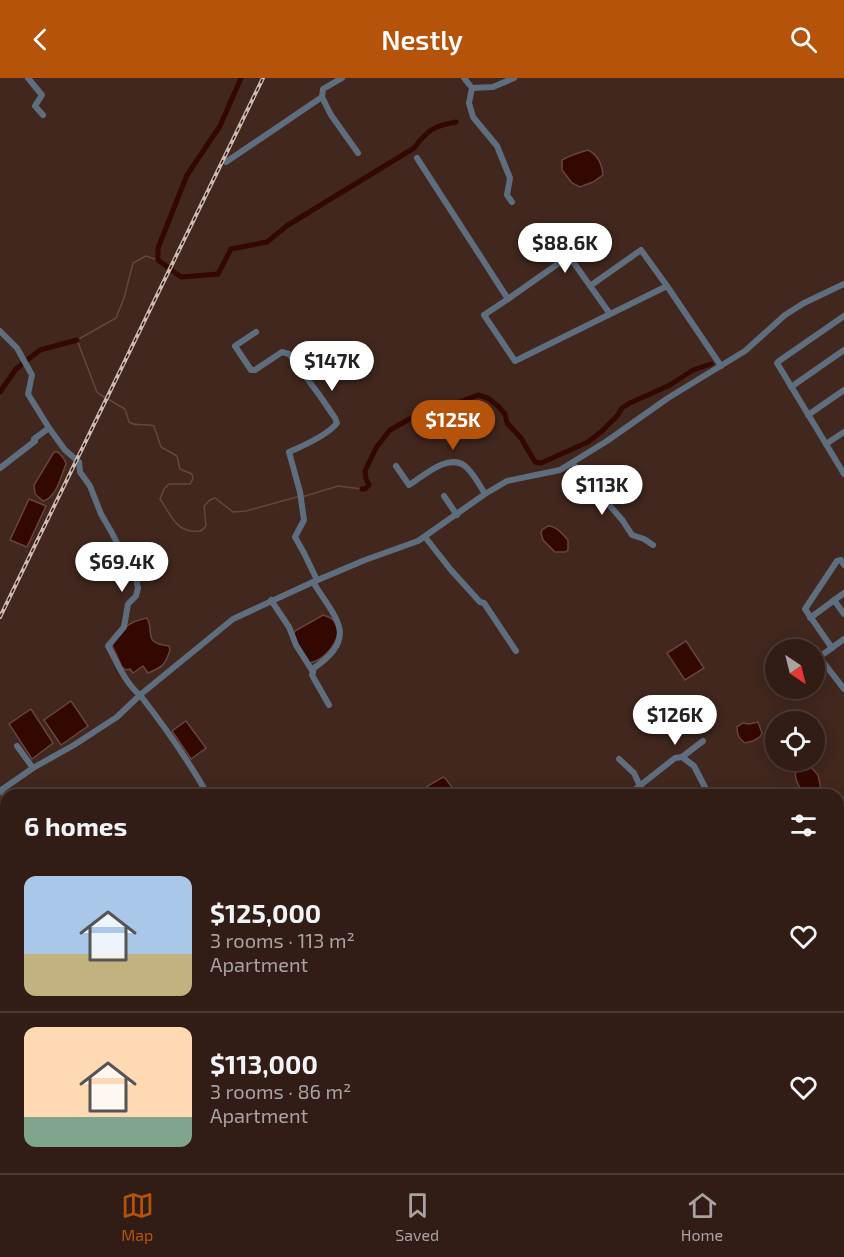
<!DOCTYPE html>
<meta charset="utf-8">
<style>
body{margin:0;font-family:"Exo 2",sans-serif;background:#3d2a23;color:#f1f3f6;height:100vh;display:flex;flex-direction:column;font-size:22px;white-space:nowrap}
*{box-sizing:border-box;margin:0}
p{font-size:20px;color:#a8a2a1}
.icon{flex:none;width:33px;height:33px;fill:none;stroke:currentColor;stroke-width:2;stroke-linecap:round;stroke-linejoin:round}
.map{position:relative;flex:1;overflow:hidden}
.sheet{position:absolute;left:0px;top:711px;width:844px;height:384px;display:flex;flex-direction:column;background:#311d16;border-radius:18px 18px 0 0;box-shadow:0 3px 15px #0003,0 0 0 2px #4c3b35}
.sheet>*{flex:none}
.needle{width:39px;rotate:145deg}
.buttons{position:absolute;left:765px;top:561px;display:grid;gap:12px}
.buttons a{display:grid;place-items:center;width:60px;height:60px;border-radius:50%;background:#311d16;box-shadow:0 3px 15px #0003,0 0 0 2px #4c3b35;font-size:30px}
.price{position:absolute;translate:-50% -51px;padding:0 14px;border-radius:21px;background:#fff;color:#222;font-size:20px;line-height:39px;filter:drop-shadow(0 2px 3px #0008)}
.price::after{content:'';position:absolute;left:50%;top:36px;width:18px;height:14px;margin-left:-9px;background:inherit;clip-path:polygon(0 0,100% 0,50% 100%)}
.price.current{background:#b45309;color:#fff}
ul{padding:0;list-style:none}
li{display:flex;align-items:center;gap:18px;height:150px;padding:0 24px}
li+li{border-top:2px solid #4c3b35}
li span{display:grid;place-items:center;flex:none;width:168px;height:120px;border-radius:12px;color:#555}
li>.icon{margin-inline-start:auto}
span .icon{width:72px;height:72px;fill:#fffc;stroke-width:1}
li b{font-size:26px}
h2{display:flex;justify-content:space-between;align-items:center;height:72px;padding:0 24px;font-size:26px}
header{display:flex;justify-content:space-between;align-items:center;height:78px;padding:0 24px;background:#b45309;color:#fff;font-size:27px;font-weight:600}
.tabs{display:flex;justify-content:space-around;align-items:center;height:84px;border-top:2px solid #4c3b35;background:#311d16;font-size:16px;color:#a8a2a1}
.tabs a{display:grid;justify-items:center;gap:3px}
.tabs .current{color:#b45309}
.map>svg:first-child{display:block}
.water{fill:#320800;stroke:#67453e;stroke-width:1.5}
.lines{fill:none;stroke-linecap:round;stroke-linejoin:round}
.stream{stroke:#67453e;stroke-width:1.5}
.canal{stroke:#320800;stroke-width:5}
.minor{stroke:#5e6e7f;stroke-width:6}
.rail-casing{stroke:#ccbab3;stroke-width:4}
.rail{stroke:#361d14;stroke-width:1.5;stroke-dasharray:4.5;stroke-linecap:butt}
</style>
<header><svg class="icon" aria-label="back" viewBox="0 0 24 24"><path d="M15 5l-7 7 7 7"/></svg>Nestly<svg class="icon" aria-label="search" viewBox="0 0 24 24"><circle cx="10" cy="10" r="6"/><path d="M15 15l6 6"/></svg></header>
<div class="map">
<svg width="844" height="1095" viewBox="0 0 844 1095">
<rect width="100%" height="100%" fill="#41271e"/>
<g class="water">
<path d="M588 72C598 77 602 86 603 97L593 104 580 109 572 105 562 92V82C570 77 579 75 588 72Z"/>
<path d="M54 374H58C61 377 65 381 66 386 61 398 57 419 43 423L35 416 34 407Z"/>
<polygon points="29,421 46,428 27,469 10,462"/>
<path d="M548 448C557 448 562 456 568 462V472L565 474H555L543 462 541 455 542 452Z"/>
<path d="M323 537C354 545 330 582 309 585L297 565 294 556 295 553Z"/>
<path d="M147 540C155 555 142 565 169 568L170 572C165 587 163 589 148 595L143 588 133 595 130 591 126 592 122 589 112 567C122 550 128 544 147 540Z"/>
<polygon points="686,563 704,590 685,602 667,575"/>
<polygon points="71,623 88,648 61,667 44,642"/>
<polygon points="31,631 53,665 32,681 9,646"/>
<polygon points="186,643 206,670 191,681 172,653"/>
<path d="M758 644 762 655 760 659 753 663 745 665C739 661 737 657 737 649L743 645 749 646Z"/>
<path d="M810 688 818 697 821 711 817 717H804C796 703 787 691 810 688Z"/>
<polygon points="443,699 445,700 458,717 422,717 422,713 426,709"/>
</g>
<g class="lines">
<g class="stream">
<path d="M158 182 146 178 133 185 124 220 116 240 77 262 97 314 101 317 125 331 129 344C137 349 146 345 154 348L161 369 177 378 180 391 192 396 193 401 190 406H169L164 411 160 421C169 434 176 453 193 453 200 454 202 453 206 448L204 428 210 422 215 420 233 434 246 433 297 419"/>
<polyline points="302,419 338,408 362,411"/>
</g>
<g class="canal">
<path d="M241 0 220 48 187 97 158 170V182L181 199 218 196 231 171 267 164 288 147 414 70C428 52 433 48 456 44"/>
<polyline points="0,314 16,291 40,272 77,262"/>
<path d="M362 411H365L369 407 366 401 365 393 376 370 390 352 415 338 426 336 434 341 436 345C444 342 446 336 449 328L478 317 488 320 498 328 505 336 507 345 521 360 535 384 541 385 588 364 602 353 617 338 622 330 630 325 670 307 693 292 711 286"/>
</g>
<g class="minor">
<polyline points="28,0 42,17 35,28 43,37"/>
<polyline points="464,0 472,10 493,9 514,0"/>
<polyline points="472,10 469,25 473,39 497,68 510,100 507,117 512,124"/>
<polyline points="322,19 323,11 342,0"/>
<polyline points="417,80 508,221 484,237 515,283 667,208 721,288"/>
<polyline points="226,84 322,19 331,37 358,75"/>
<polyline points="590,208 641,172 667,208"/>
<polyline points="508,221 569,178 610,236"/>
<polyline points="0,253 17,270 32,297 28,316 49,350 34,361 35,363 0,390"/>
<path d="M256 254 235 268 251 292H255L282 274 289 276 320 318 335 340 337 345C328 357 303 368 289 374L300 414 304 442 295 459 304 475 317 502"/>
<polyline points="791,309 844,272"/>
<polyline points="808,337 844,312"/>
<polyline points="844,354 826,366 844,396"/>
<polyline points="826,366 777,285 779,283 844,238"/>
<polyline points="572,385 592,408 599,413 605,422 623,443 632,457 644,461 653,467"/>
<path d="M396 388 409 407C424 398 447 375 465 388 471 393 481 409 485 416"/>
<polyline points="444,418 457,437"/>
<polyline points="425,459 451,492 480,524 484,525 516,573"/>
<polyline points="271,522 289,549 296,567 313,594"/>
<polyline points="834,522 844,536"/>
<polyline points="810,540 844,515"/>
<polyline points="844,561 822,577 820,580 844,611"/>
<polyline points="832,570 805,531 837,483 841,482 844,487"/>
<path d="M329 627 312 597 314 590C360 559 335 540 313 504L365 482 418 463 485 416 507 403 560 392 607 363 668 320 745 273 785 237 804 225 844 206"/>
<polyline points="17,668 33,690"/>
<polyline points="682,679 703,663"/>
<polyline points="619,681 634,695 640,708"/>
<polyline points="1,712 6,720"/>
<path d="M0 713 33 690 74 667 117 639 140 617C125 605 117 584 108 568L124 549 128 526 136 518 138 510 136 500 132 489 119 469 112 455 101 436 90 408 80 394 79 384 65 372 49 350"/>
<path d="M208 717C188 682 165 649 140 617L233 541 313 504"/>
<polyline points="519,717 524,713"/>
<polyline points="628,717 675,680 682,679 694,688 709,717"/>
<path d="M726 717C736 712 743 714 753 717"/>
<polyline points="838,922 844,919"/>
<polyline points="0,1040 6,1035"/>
<polyline points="0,1081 9,1095"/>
<polyline points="442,1089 447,1095"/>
<polyline points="502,1089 506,1095"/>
<polyline points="730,1089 733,1095"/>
<polyline points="108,1095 118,1089"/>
<polyline points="388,1095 401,1089"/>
<polyline points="463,1095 475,1089"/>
</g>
<g class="rail-casing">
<polyline id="rail" points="0,539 263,0"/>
</g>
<use href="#rail" class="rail"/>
</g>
</svg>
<div class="buttons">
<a><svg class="needle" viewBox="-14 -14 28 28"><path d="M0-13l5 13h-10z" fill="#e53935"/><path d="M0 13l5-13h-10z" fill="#a8a2a1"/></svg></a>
<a><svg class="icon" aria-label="locate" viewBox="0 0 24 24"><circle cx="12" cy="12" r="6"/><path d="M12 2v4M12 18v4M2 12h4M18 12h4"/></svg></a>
</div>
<b class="price" style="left:565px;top:196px">$88.6K</b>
<b class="price" style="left:332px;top:314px">$147K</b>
<b class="price current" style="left:453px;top:373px">$125K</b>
<b class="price" style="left:602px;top:438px">$113K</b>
<b class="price" style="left:122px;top:515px">$69.4K</b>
<b class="price" style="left:675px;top:668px">$126K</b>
<section class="sheet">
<h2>6 homes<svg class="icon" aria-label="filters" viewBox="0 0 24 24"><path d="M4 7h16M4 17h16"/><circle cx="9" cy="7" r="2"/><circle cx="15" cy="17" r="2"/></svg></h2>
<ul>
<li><span style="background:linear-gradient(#a9c7e8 65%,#c2b280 0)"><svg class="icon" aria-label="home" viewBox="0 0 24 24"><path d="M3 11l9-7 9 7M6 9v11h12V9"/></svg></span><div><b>$125,000</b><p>3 rooms · 113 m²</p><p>Apartment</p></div><svg class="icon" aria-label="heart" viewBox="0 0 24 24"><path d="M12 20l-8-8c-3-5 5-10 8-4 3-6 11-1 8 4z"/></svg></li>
<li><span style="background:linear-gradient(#ffd9b3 75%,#7fa58c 0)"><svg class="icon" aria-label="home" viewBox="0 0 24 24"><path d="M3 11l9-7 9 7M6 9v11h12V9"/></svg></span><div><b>$113,000</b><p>3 rooms · 86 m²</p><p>Apartment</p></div><svg class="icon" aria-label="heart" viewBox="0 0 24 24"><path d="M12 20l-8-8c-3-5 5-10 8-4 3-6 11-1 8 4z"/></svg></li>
</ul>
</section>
</div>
<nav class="tabs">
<a class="current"><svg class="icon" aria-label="map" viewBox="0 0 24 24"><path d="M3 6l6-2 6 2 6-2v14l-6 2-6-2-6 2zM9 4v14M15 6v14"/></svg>Map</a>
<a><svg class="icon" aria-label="saved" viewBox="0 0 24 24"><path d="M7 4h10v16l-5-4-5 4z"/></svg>Saved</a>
<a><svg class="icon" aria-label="home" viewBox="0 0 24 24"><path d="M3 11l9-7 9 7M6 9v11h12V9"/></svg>Home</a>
</nav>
